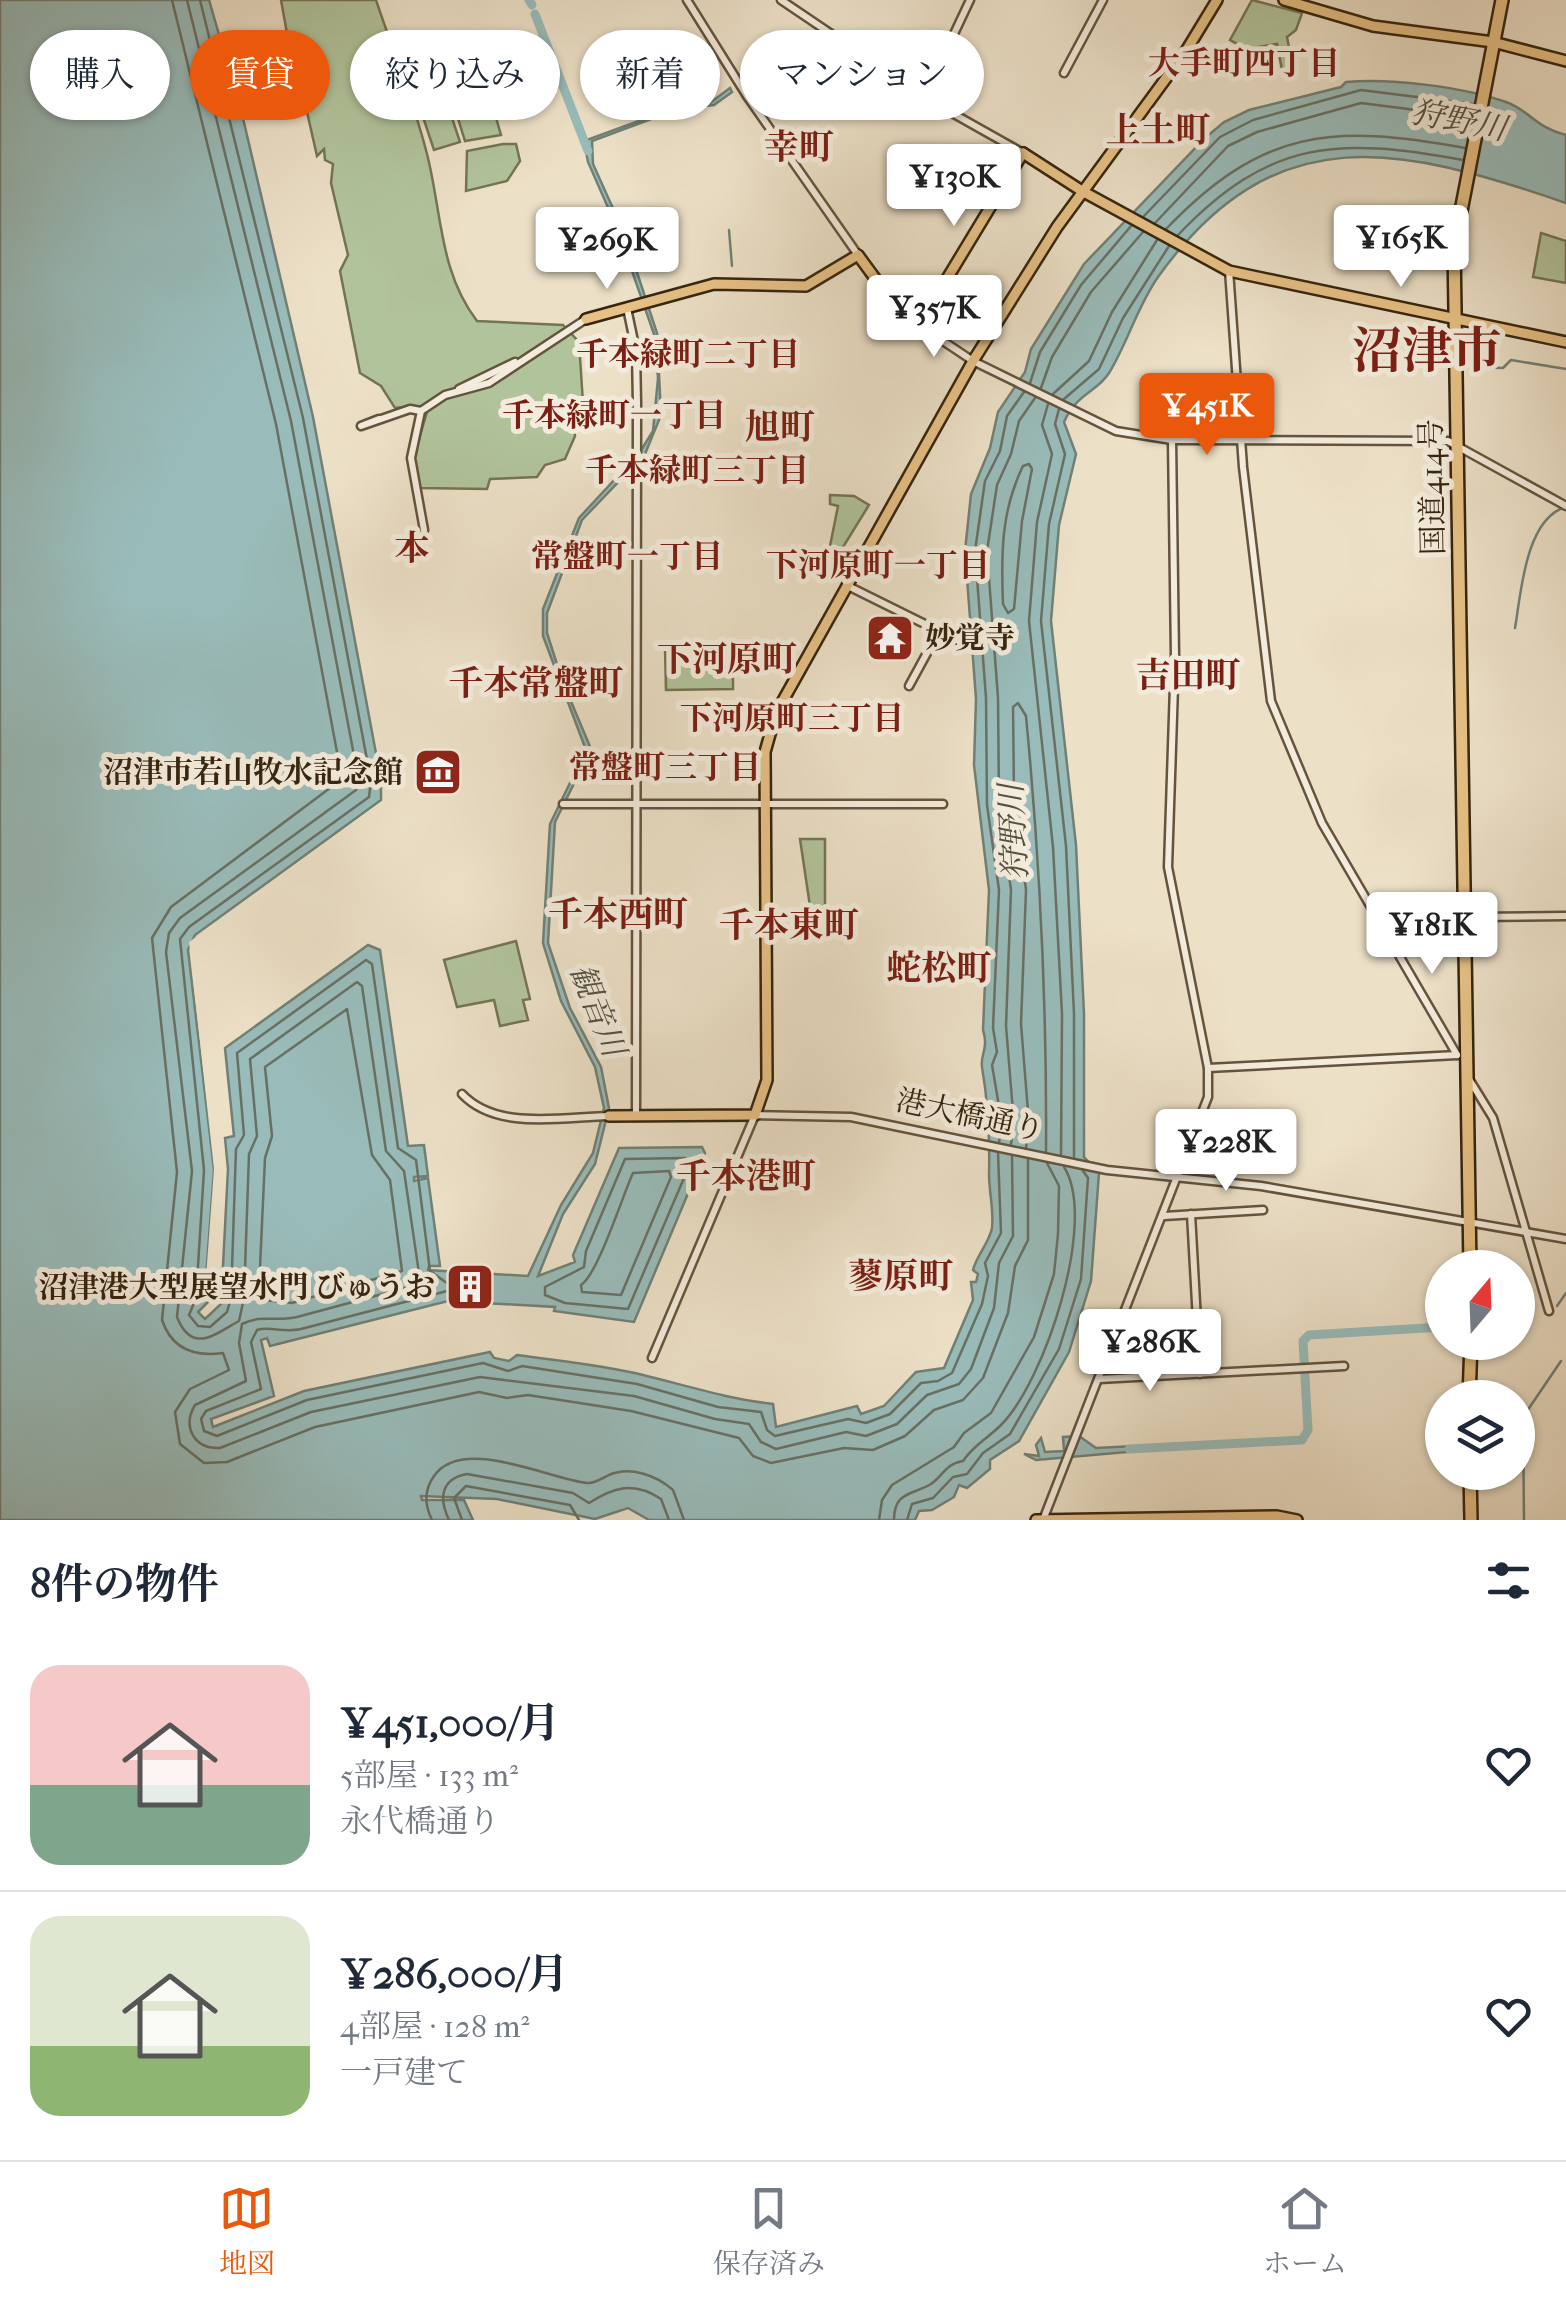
<!DOCTYPE html>
<html lang="ja">
<meta charset="utf-8">
<style>
body{margin:0;font-family:"IM FELL French Canon","Noto Serif JP",serif;background:#f2f2f3;color:#1f2937;height:100vh;display:flex;flex-direction:column;font-size:38px;white-space:nowrap}
*{box-sizing:border-box;margin:0}
p{font-size:32px;color:#747a83}
.icon{flex:none;width:55px;height:55px;fill:none;stroke:currentColor;stroke-width:2;stroke-linecap:round;stroke-linejoin:round}
.map{position:relative;height:1520px;overflow:hidden}
.details{display:flex;flex-direction:column;background:#fff;flex:1}
.details>*{flex:none}
.hud{position:absolute;left:30px;top:30px;width:1000px;height:90px;display:flex;gap:20px}
.needle{width:65px;rotate:19deg}
.fabs{position:absolute;left:1425px;top:1250px;display:grid;gap:20px}
.fabs a{display:grid;place-items:center;width:110px;height:110px;border-radius:50%;background:#fff;box-shadow:0 2px 8px #0004;font-size:50px}
.price{position:absolute;translate:-50% -85px;padding:0 22px;border-radius:10px;background:#fff;color:#222;font-size:32px;line-height:65px;filter:drop-shadow(0 2px 5px #0008)}
.price::after{content:'';position:absolute;left:50%;top:60px;width:30px;height:22px;margin-left:-15px;background:inherit;clip-path:polygon(0 0,100% 0,50% 100%)}
.price.selected{background:#ea580c;color:#fff}
ul{padding:0;list-style:none}
li{display:flex;align-items:center;gap:30px;height:250px;padding:0 30px}
li+li{border-top:2px solid #e0e1e3}
li span{display:grid;place-items:center;flex:none;width:280px;height:200px;border-radius:30px;color:#555}
li>.icon{margin-inline-start:auto}
span .icon{width:120px;height:120px;fill:#fffc;stroke-width:1}
li b{font-size:42px}
h2{display:flex;justify-content:space-between;align-items:center;height:120px;padding:0 30px;font-size:42px}
.tag{padding:0 35px;border-radius:45px;background:#fff;box-shadow:0 2px 8px #0004;font-size:35px;line-height:90px}
.tag.selected{background:#ea580c;color:#fff}
.dock{display:flex;justify-content:space-around;align-items:center;height:140px;border-top:2px solid #e0e1e3;background:#fff;font-size:28px;color:#747a83}
.dock a{display:grid;justify-items:center;gap:5px}
.dock .selected{color:#ea580c}
.map>svg:first-child{display:block}
.green{fill:#b1c39b;stroke:#747455;stroke-width:2.5}
.water{fill:#99bcba;stroke:#718076;stroke-width:2.5}
.pier{fill:#ece0c7}
.lines{fill:none;stroke-linecap:round;stroke-linejoin:round}
.shore{stroke:#687064;stroke-width:2.5}
.stream{stroke:#718076;stroke-width:2.5}
.river{stroke:#99bcba;stroke-width:9}
.minor-casing{stroke:#64543d;stroke-width:11}
.major-casing{stroke:#36250f;stroke-width:14}
.highway-casing{stroke:#36250f;stroke-width:16}
.minor{stroke:#f3ebdb;stroke-width:6}
.major{stroke:#e6c084;stroke-width:9}
.highway{stroke:#e6c084;stroke-width:11}
.labels{text-anchor:middle;stroke-width:10;stroke-linejoin:round;paint-order:stroke}
.street-label{font-size:30px;fill:#36250f;stroke:#f3ebdb}
.poi-label{font-size:30px;font-weight:bold;fill:#36250f;stroke:#f3ebdb;text-anchor:end}
.neighbourhood-label{font-size:32px;font-weight:bold;fill:#7a1f14;stroke:#f3ebdb}
.water-label{font-size:32px;font-style:italic;fill:#545242;stroke:#f3ebdb}
.quarter-label{font-size:35px;font-weight:bold;fill:#7a1f14;stroke:#f3ebdb}
.town-label{font-size:50px;font-weight:bold;fill:#7a1f14;stroke:#f3ebdb}
</style>
<div class="map">
<svg width="1566" height="1520" viewBox="0 0 1566 1520">
<rect width="100%" height="100%" fill="#ece0c7"/>
<filter id="stains"><feTurbulence type="fractalNoise" baseFrequency=".002" numOctaves="4"/><feColorMatrix values="0 0 0 0 .2 0 0 0 0 .09 0 0 0 0 .02 0 0 0 .5 -.17"/></filter>
<radialGradient id="worn" r=".72"><stop offset=".6" stop-color="#630" stop-opacity="0"/><stop offset="1" stop-color="#630" stop-opacity=".3"/></radialGradient>
<g class="green">
<path d="M281 0H376C393 51 414 102 427 154 442 213 439 271 477 321L563 325 579 342 583 403 572 406 575 436 565 459 545 465 537 477 490 479 487 489 419 488 414 456 427 412 415 406 395 408 381 386 360 373 340 271 348 255 331 183 333 164 325 160 324 149 317 156 307 112 299 100Z"/>
<polygon points="1252,0 1302,13 1296,30 1287,37 1294,73 1283,75 1277,44 1246,49 1230,40"/>
<polygon points="474,42 501,135 465,141 439,57"/>
<polygon points="434,64 460,142 434,150 408,72"/>
<polygon points="503,144 516,144 520,161 507,181 466,191 467,151"/>
<polygon points="1541,233 1566,241 1566,283 1533,277"/>
<polygon points="830,495 854,496 869,505 835,560 828,556 838,506 830,504"/>
<polygon points="733,647 733,689 666,690 665,648"/>
<polygon points="800,839 825,839 825,928 820,928 816,913 811,913"/>
<polygon points="516,941 530,999 523,1000 528,1020 500,1026 494,1000 457,1007 444,960"/>
</g>
<g class="water">
<path d="M0 0H209L242 114 313 417 381 780V800L195 935 188 950 214 1170 205 1291 210 1300 198 1312 205 1319 221 1304 228 1169 225 1138 234 1136 225 1048 368 945 380 950 408 1146 424 1145 428 1176 414 1177V1181L428 1178 440 1266H429L428 1270 528 1276 561 1205 593 1153 604 1108 595 1067 561 1001 543 943 550 824 586 750 543 636V609L579 518 640 452 653 431 658 378 654 334 617 228 588 162 584 141 682 105 710 103 730 88 732 92 714 105 678 109 592 141 593 164 624 233 657 333 661 415 645 454 582 520 547 613V633L562 680 591 749 555 822 548 943 570 1008 601 1067 609 1108 595 1164 563 1214 538 1276 575 1262 573 1255 619 1148 702 1147 705 1153 634 1322 554 1311 555 1307 448 1301 270 1346 267 1338 261 1340 274 1396 211 1419 213 1427 304 1391 490 1352 494 1358 509 1361 517 1355C559 1361 602 1365 643 1375 688 1386 728 1399 773 1404L776 1427 857 1406 861 1414 884 1406 916 1372 944 1368 973 1300 971 1282H976L978 1274 973 1270C977 1255 989 1243 992 1228 994 1210 989 1192 989 1174 990 1137 988 1102 982 1067 980 1054 989 1049 983 1030L989 890 974 765 976 699 965 551 971 494 990 448 998 412 1025 372 1031 349 1084 264 1204 139 1224 122 1249 110 1341 87 1346 82C1392 78 1463 87 1506 102 1529 110 1536 128 1566 135V203C1400 146 1274 115 1158 277 1137 307 1128 342 1109 373 1096 393 1078 392 1064 422L1076 454 1059 525 1051 621 1076 845 1084 1014V1157L1099 1173 1091 1281 1069 1352 1019 1441 990 1460V1469L967 1488 959 1485 954 1497 932 1510 919 1511 915 1520H649L628 1508 595 1519 497 1499 421 1496 422 1500H464L473 1520H0Z"/>
<polygon points="1079,1436 1096,1448 1135,1446 1139,1451 1036,1460 1024,1454 1039,1456 1036,1445 1041,1438 1045,1452 1064,1451 1063,1437"/>
</g>
<polygon class="pier" points="386,798 384,804 194,944 219,1170 210,1300 205,1291 214,1169 189,942"/>
<g class="lines">
<g class="shore">
<path d="M172 0 276 424 342 779 171 907 152 938 177 1172 162 1320C172 1350 195 1357 223 1353L229 1370 190 1389 175 1412 180 1444 204 1463 227 1462 315 1427 479 1392 507 1398 528 1395 631 1411 739 1438 753 1456 771 1463 844 1448 873 1450 905 1436 934 1410 963 1400 983 1378 1008 1313 1015 1266 1028 1240V1159"/>
<path d="M187 0 291 421 359 782 356 790 180 918 169 933 166 952 192 1171 177 1317C192 1355 215 1334 239 1321L244 1298 249 1154 257 1136 250 1059 357 982 362 986 386 1151 404 1171 420 1280 416 1285 297 1317C276 1322 263 1314 242 1324L239 1343 246 1381 195 1405C182 1427 194 1449 220 1448L311 1412 480 1377 634 1396 715 1419 749 1424 761 1442 776 1449 846 1432 866 1436 897 1424 927 1395 959 1384 971 1369 994 1308 999 1263 1013 1236 1012 1156"/>
<path d="M200 0 303 418 371 781 369 797 189 927 180 939 204 1170 196 1298 189 1315 198 1326 210 1327 227 1312 231 1298 236 1149 244 1135 237 1053 366 960 372 964 398 1148 416 1160 430 1271 451 1286 447 1291 301 1329C284 1333 269 1326 257 1330L251 1342 261 1389 206 1411 201 1419 204 1431 217 1436 307 1400 483 1363 508 1371 522 1366 637 1384 718 1407 761 1412 767 1430 775 1436 848 1419 866 1423 890 1414 921 1383 938 1381 952 1373 982 1304 988 1276 985 1263 1001 1233 998 1153"/>
<polyline points="1143,217 1220,137 1253,120 1361,90 1473,104"/>
<polyline points="1155,223 1228,146 1257,132 1361,103 1471,117"/>
<path d="M1166 229C1263 128 1332 124 1465 148"/>
<path d="M1178 235C1270 139 1337 137 1463 160"/>
<polyline points="1030,383 1040,352 1081,285 1131,226"/>
<polyline points="1041,388 1052,357 1091,292 1143,232"/>
<polyline points="1053,394 1089,361 1112,312 1157,240"/>
<polyline points="1064,399 1099,369 1123,318 1169,246"/>
<polyline points="1048,404 1042,425 1052,454 1037,522 1029,621 1053,847 1062,1014 1061,1155"/>
<polyline points="1059,409 1055,424 1065,454 1049,524 1041,621 1066,846 1074,1014 1074,1157"/>
<path d="M1029 464 1032 469 1022 521 1014 609 1008 613 1003 604C1001 554 1001 511 1023 466Z"/>
<polygon points="347,1009 372,1155 390,1180 402,1271 292,1303 263,1300 259,1289 265,1158 272,1136 265,1067"/>
<polyline points="999,1142 1002,1124 992,1065 997,1052 993,1028 999,890 987,805 986,698 975,551 985,481 1000,451 1007,416 1024,392"/>
<polyline points="1011,1144 1014,1124 1006,1026 1011,890 999,801 998,698 987,551 997,485 1011,454 1019,421 1035,398"/>
<path d="M1026 1148 1029 1124 1021 1024 1026 890 1014 796 1013 707 1018 703 1026 716C1040 862 1047 1006 1046 1152"/>
<polygon points="685,1158 690,1164 628,1309 565,1303 545,1295 545,1287 584,1267 586,1251 625,1159"/>
<path d="M669 1171 671 1177 621 1295 582 1292 581 1285C598 1274 622 1197 633 1173Z"/>
<path d="M432 1520C425 1506 424 1490 434 1476 462 1435 549 1479 587 1483 594 1484 603 1478 609 1475 630 1466 656 1475 673 1490L684 1520"/>
<path d="M449 1520C439 1499 440 1479 467 1474L573 1493 589 1503C614 1487 634 1481 661 1499L669 1520"/>
<polyline points="462,1520 454,1498 466,1486 570,1505 579,1520"/>
<polyline points="879,1520 882,1500 892,1485 954,1447 964,1433 991,1413 1034,1337 1054,1274 1058,1234 1059,1186 1047,1163"/>
<path d="M894 1520C894 1491 913 1495 931 1484 944 1475 945 1464 963 1461 974 1445 987 1439 1001 1425 1045 1381 1098 1220 1064 1167"/>
<polyline points="907,1520 912,1504 933,1498 953,1477 967,1474 983,1453 1010,1434 1059,1349 1081,1279 1088,1178 1083,1171"/>
</g>
<g class="stream">
<polyline points="729,230 732,266"/>
<polyline points="1466,367 1503,368 1511,360 1566,369"/>
<path d="M1515 628C1521 594 1525 520 1565 507"/>
<polyline points="1557,1306 1566,1293"/>
<polyline points="1524,1520 1523,1417 1561,1361"/>
</g>
<g class="river">
<polyline points="529,0 532,5"/>
<polyline points="535,14 588,151"/>
<polyline points="1129,1449 1302,1440 1308,1430 1303,1341 1309,1335 1442,1327"/>
</g>
<g class="minor-casing">
<g id="minor">
<polyline points="687,0 747,96 858,255"/>
<polyline points="781,0 929,100 1023,153"/>
<polyline points="953,36 970,0"/>
<polyline points="1064,73 1103,0"/>
<polyline points="1229,270 1243,467 1271,701 1322,823 1457,1055"/>
<polyline points="627,308 636,351 637,404 636,1116"/>
<polyline points="919,325 973,361 1116,431 1172,440 1448,441 1566,506"/>
<polyline points="459,389 515,362"/>
<polyline points="379,419 361,426 410,409 421,411"/>
<polyline points="424,530 411,458 421,411 445,395 489,383 586,319"/>
<polyline points="846,585 959,641"/>
<polyline points="909,686 939,631"/>
<polyline points="563,804 943,804"/>
<polyline points="1377,918 1566,916"/>
<polyline points="1208,1068 1457,1055"/>
<polyline points="1469,1079 1493,1118 1549,1311"/>
<path d="M462 1094C497 1131 562 1117 609 1116"/>
<polyline points="1191,1214 1200,1374"/>
<polyline points="1164,1216 1263,1210"/>
<polyline points="652,1358 755,1115 851,1117 1107,1170 1261,1186 1566,1239"/>
<polyline points="1099,1379 1344,1366"/>
<polyline points="1043,1520 1208,1097 1208,1068 1168,867 1175,656 1172,440"/>
</g>
</g>
<g class="major-casing">
<g id="major">
<polyline points="1284,0 1373,26 1493,42 1566,61"/>
<polyline points="1023,153 1082,191 1229,271 1566,342"/>
<polyline points="586,319 714,284 806,286 858,255 899,311 919,325 1023,153"/>
<polyline points="609,1116 755,1115 767,1080 765,752 776,713 973,361 1057,227 1186,51 1217,0"/>
<polyline points="1036,1520 1277,1516 1297,1520"/>
</g>
</g>
<g class="highway-casing">
<g id="highway">
<polyline points="1470,1268 1454,247 1502,0"/>
<polyline points="1469,1398 1471,1342"/>
<polyline points="1470,1472 1471,1520"/>
</g>
</g>
<use href="#minor" class="minor"/>
<use href="#major" class="major"/>
<use href="#highway" class="highway"/>
</g>
<defs>
<g id="temple-square" transform="scale(2.5)"><rect x="-9" y="-9" width="18" height="18" rx="4" fill="#8f2418" stroke="#f3ebdb"/><path d="M0-6L5-2H3V0L6.5 2.5H4V6H1.5V3h-3V6H-4V2.5H-6.5L-3 0V-2H-5Z" fill="#fff"/></g>
<g id="museum-square" transform="scale(2.5)"><rect x="-9" y="-9" width="18" height="18" rx="4" fill="#8f2418" stroke="#f3ebdb"/><path d="M0-6L6-3V-2H-6V-3ZM-5-1h2V3h-2ZM-1-1h2V3h-2ZM3-1h2V3H3ZM-6 4H6V6H-6Z" fill="#fff"/></g>
<g id="building-square" transform="scale(2.5)"><rect x="-9" y="-9" width="18" height="18" rx="4" fill="#8f2418" stroke="#f3ebdb"/><path d="M-4-6H4V6H1V3H-1V6H-4ZM-2.5-4.3h1.7v1.8h-1.7ZM.8-4.3h1.7v1.8H.8ZM-2.5-1h1.7V.8h-1.7ZM.8-1h1.7V.8H.8Z" fill="#fff"/></g>
</defs>
<g fill-rule="evenodd">
<use href="#temple-square" x="890" y="638"/>
<use href="#museum-square" x="438" y="772"/>
<use href="#building-square" x="470" y="1287"/>
</g>
<g class="labels">
<g class="street-label">
<text transform="translate(1432 487) rotate(-91)" y="10">国道414号</text>
<text transform="translate(970 1115) rotate(12)" y="10">港大橋通り</text>
</g>
<g class="poi-label">
<text x="925" y="648" text-anchor="start">妙覚寺</text>
<text x="403" y="782">沼津市若山牧水記念館</text>
<text x="435" y="1297">沼津港大型展望水門 びゅうお</text>
</g>
<g class="neighbourhood-label">
<text x="1244" y="74">大手町四丁目</text>
<text x="688" y="365">千本緑町二丁目</text>
<text x="614" y="426">千本緑町一丁目</text>
<text x="697" y="481">千本緑町三丁目</text>
<text x="627" y="567">常盤町一丁目</text>
<text x="878" y="576">下河原町一丁目</text>
<text x="792" y="729">下河原町三丁目</text>
<text x="665" y="778">常盤町三丁目</text>
</g>
<g class="water-label">
<text transform="translate(1459 120) rotate(11)" y="11">狩野川</text>
<text transform="translate(1013 832) rotate(-93)" y="11">狩野川</text>
<text transform="translate(598 1010) rotate(68)" y="11">観音川</text>
</g>
<g class="quarter-label">
<text x="1158" y="142">上土町</text>
<text x="799" y="159">幸町</text>
<text x="780" y="439">旭町</text>
<text x="412" y="560">本</text>
<text x="727" y="671">下河原町</text>
<text x="1188" y="687">吉田町</text>
<text x="536" y="695">千本常盤町</text>
<text x="618" y="926">千本西町</text>
<text x="789" y="937">千本東町</text>
<text x="939" y="980">蛇松町</text>
<text x="746" y="1188">千本港町</text>
<text x="901" y="1288">蓼原町</text>
</g>
<g class="town-label">
<text x="1427" y="368">沼津市</text>
</g>
</g>
<rect width="100%" height="100%" filter="url(#stains)"/>
<rect width="100%" height="100%" fill="url(#worn)"/>
</svg>
<div class="fabs">
<a><svg class="needle" viewBox="-14 -14 28 28"><path d="M0-13l5 13h-10z" fill="#e53935"/><path d="M0 13l5-13h-10z" fill="#747a83"/></svg></a>
<a><svg class="icon" aria-label="layers" viewBox="0 0 24 24"><path d="M12 4l9 5-9 5-9-5zM3 14l9 5 9-5"/></svg></a>
</div>
<b class="price" style="left:954px;top:229px">¥130K</b>
<b class="price" style="left:1401px;top:290px">¥165K</b>
<b class="price" style="left:607px;top:292px">¥269K</b>
<b class="price" style="left:934px;top:360px">¥357K</b>
<b class="price selected" style="left:1207px;top:458px">¥451K</b>
<b class="price" style="left:1432px;top:977px">¥181K</b>
<b class="price" style="left:1226px;top:1194px">¥228K</b>
<b class="price" style="left:1150px;top:1394px">¥286K</b>
<div class="hud">
<a class="tag">購入</a>
<a class="tag selected">賃貸</a>
<a class="tag">絞り込み</a>
<a class="tag">新着</a>
<a class="tag">マンション</a>
</div>
</div>
<section class="details">
<h2>8件の物件<svg class="icon" aria-label="filters" viewBox="0 0 24 24"><path d="M4 7h16M4 17h16"/><circle cx="9" cy="7" r="2"/><circle cx="15" cy="17" r="2"/></svg></h2>
<ul>
<li><span style="background:linear-gradient(#f6c9c9 60%,#7fa58c 0)"><svg class="icon" aria-label="home" viewBox="0 0 24 24"><path d="M3 11l9-7 9 7M6 9v11h12V9"/></svg></span><div><b>¥451,000/月</b><p>5部屋 · 133 m²</p><p>永代橋通り</p></div><svg class="icon" aria-label="heart" viewBox="0 0 24 24"><path d="M12 20l-8-8c-3-5 5-10 8-4 3-6 11-1 8 4z"/></svg></li>
<li><span style="background:linear-gradient(#dfe7d0 65%,#8fb573 0)"><svg class="icon" aria-label="home" viewBox="0 0 24 24"><path d="M3 11l9-7 9 7M6 9v11h12V9"/></svg></span><div><b>¥286,000/月</b><p>4部屋 · 128 m²</p><p>一戸建て</p></div><svg class="icon" aria-label="heart" viewBox="0 0 24 24"><path d="M12 20l-8-8c-3-5 5-10 8-4 3-6 11-1 8 4z"/></svg></li>
</ul>
</section>
<nav class="dock">
<a class="selected"><svg class="icon" aria-label="map" viewBox="0 0 24 24"><path d="M3 6l6-2 6 2 6-2v14l-6 2-6-2-6 2zM9 4v14M15 6v14"/></svg>地図</a>
<a><svg class="icon" aria-label="saved" viewBox="0 0 24 24"><path d="M7 4h10v16l-5-4-5 4z"/></svg>保存済み</a>
<a><svg class="icon" aria-label="home" viewBox="0 0 24 24"><path d="M3 11l9-7 9 7M6 9v11h12V9"/></svg>ホーム</a>
</nav>
